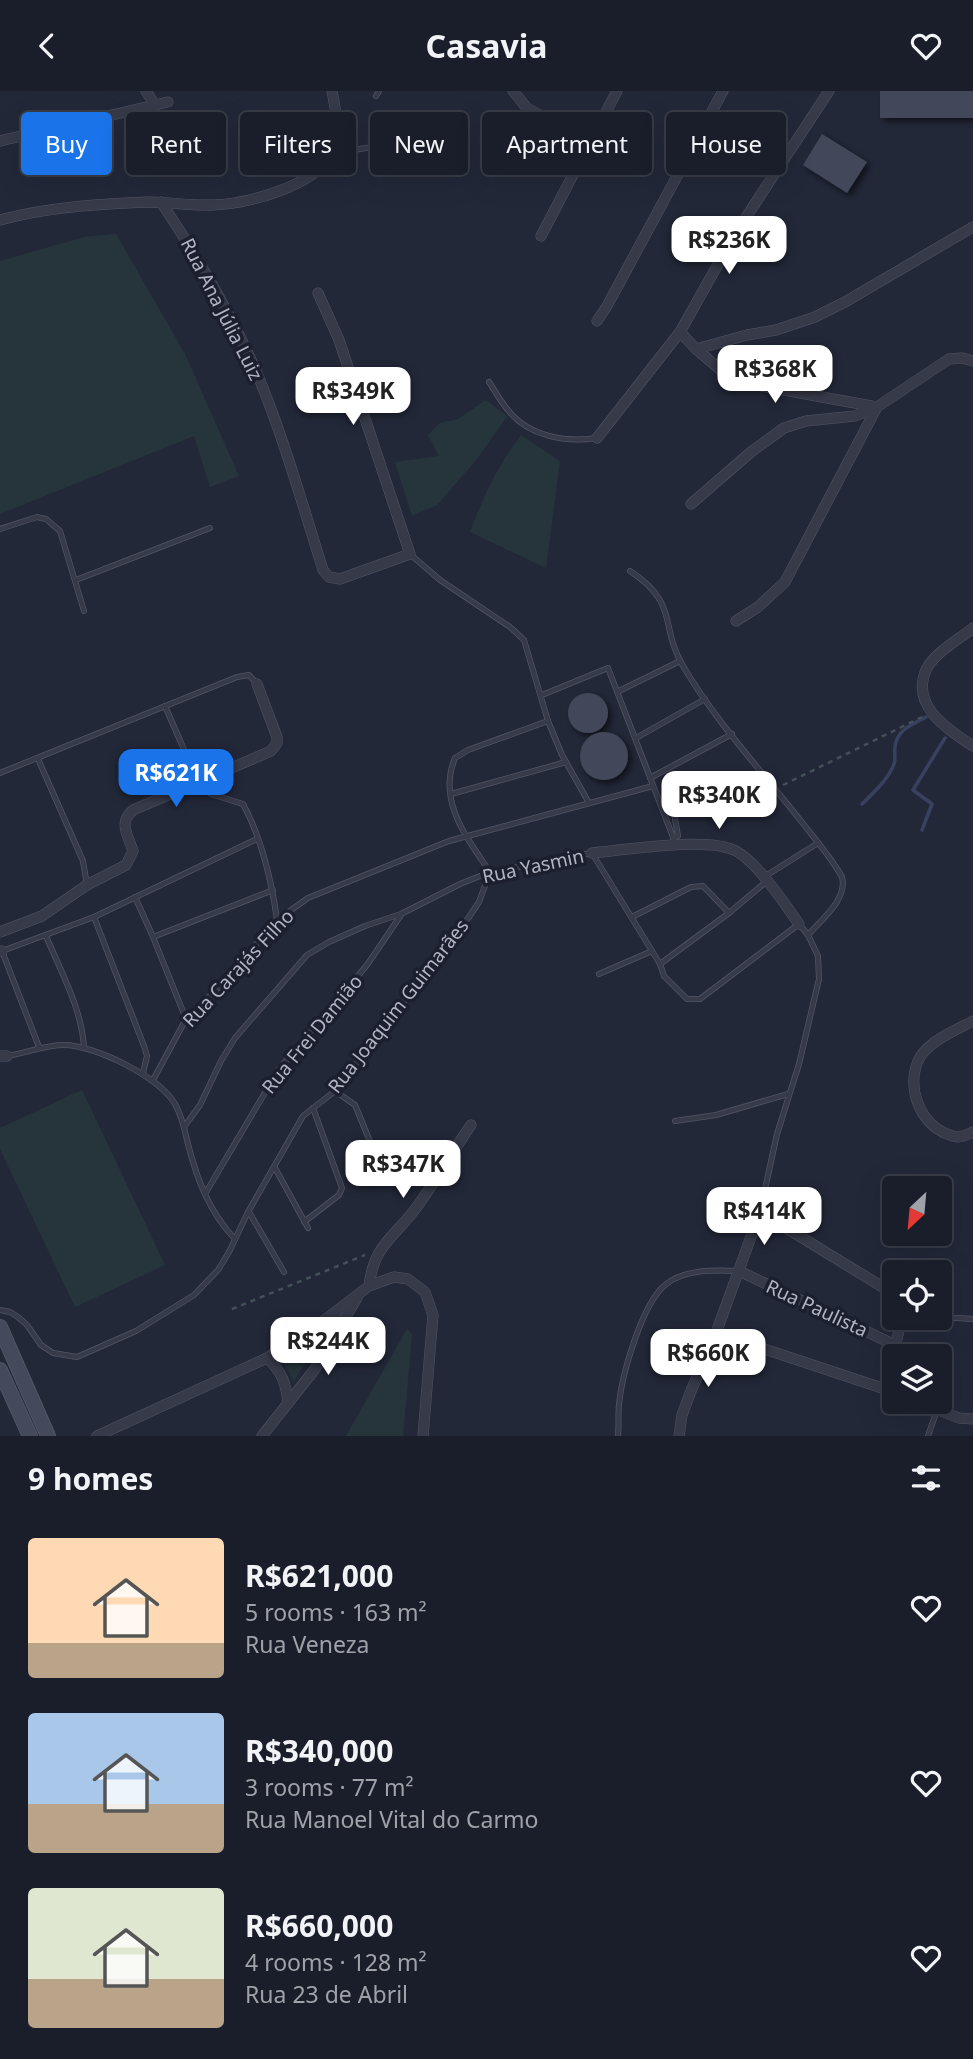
<!DOCTYPE html>
<meta charset="utf-8">
<style>
body{margin:0;font-family:"Noto Sans",sans-serif;background:#272b37;color:#f1f3f6;height:100vh;display:flex;flex-direction:column;font-size:26px;white-space:nowrap}
*{box-sizing:border-box;margin:0}
p{font-size:23px;color:#9fa2a9}
.icon{flex:none;width:38px;height:38px;fill:none;stroke:currentColor;stroke-width:2;stroke-linecap:round;stroke-linejoin:round}
.map{position:relative;height:1345px;overflow:hidden}
.drawer{display:flex;flex-direction:column;background:#1a1e2b;flex:1}
.drawer>*{flex:none}
.guide{position:absolute;left:21px;top:21px;width:931px;height:63px;display:flex;gap:14px}
.needle{width:46px;rotate:206deg}
.fabs{position:absolute;left:882px;top:1085px;display:grid;gap:14px}
.fabs a{display:grid;place-items:center;width:70px;height:70px;border-radius:7px;background:#1a1e2b;box-shadow:0 7px 28px #0002,0 0 0 2px #383c47;font-size:35px}
.price{position:absolute;translate:-50% -60px;padding:0 16px;border-radius:14px;background:#fff;color:#222;font-size:23px;line-height:46px;filter:drop-shadow(0 2px 4px #0008)}
.price::after{content:'';position:absolute;left:50%;top:42px;width:21px;height:16px;margin-left:-10px;background:inherit;clip-path:polygon(0 0,100% 0,50% 100%)}
.price.selected{background:#1a73e8;color:#fff}
ul{padding:0;list-style:none}
li{display:flex;align-items:center;gap:21px;height:175px;padding:0 28px}
li span{display:grid;place-items:center;flex:none;width:196px;height:140px;border-radius:7px;color:#555}
li>.icon{margin-inline-start:auto}
span .icon{width:84px;height:84px;fill:#fffc;stroke-width:1}
li b{font-size:30px}
h2{display:flex;justify-content:space-between;align-items:center;height:84px;padding:0 28px;font-size:30px}
.tag{padding:0 24px;border-radius:7px;background:#1a1e2b;box-shadow:0 7px 28px #0002,0 0 0 2px #383c47;font-size:24px;line-height:63px}
.tag.selected{background:#1a73e8;color:#fff}
header{display:flex;justify-content:space-between;align-items:center;height:91px;padding:0 28px;background:#1a1e2b;font-size:32px;font-weight:700}
.map>svg:first-child{display:block}
.green{fill:#26353b}
.lines{fill:none;stroke-linecap:round;stroke-linejoin:round}
.stream{stroke:#394161;stroke-width:3.5}
.building{fill:#43475a;filter:url(#shadow)}
.lane-casing{stroke:#525564;stroke-width:6}
.street-casing{stroke:#525564;stroke-width:11}
.secondary-casing{stroke:#525564;stroke-width:16}
.path{stroke:#435057;stroke-width:2.5;stroke-dasharray:5 5;stroke-linecap:butt}
.lane{stroke:#373a49;stroke-width:4.5}
.street{stroke:#373a49;stroke-width:10}
.secondary{stroke:#45495c;stroke-width:14}
.labels{text-anchor:middle;stroke-width:7;stroke-linejoin:round;paint-order:stroke}
.street-label{font-size:19px;fill:#b2b5c5;stroke:#1c1f2e}
</style>
<header><svg class="icon" aria-label="back" viewBox="0 0 24 24"><path d="M15 5l-7 7 7 7"/></svg>Casavia<svg class="icon" aria-label="heart" viewBox="0 0 24 24"><path d="M12 20l-8-8c-3-5 5-10 8-4 3-6 11-1 8 4z"/></svg></header>
<div class="map">
<svg width="973" height="1345" viewBox="0 0 973 1345">
<defs>
<filter id="shadow"><feDropShadow dx="3.5" dy="3.5" stdDeviation="3.5" flood-color="#0009"/></filter>
</defs>
<rect width="100%" height="100%" fill="#232839"/>
<g class="green">
<polygon points="116,143 185,263 239,385 210,396 194,345 0,423 0,170 84,146"/>
<polygon points="486,309 507,325 477,368 437,414 412,425 395,371 439,365 428,344 440,332 458,328"/>
<path d="M521 344 560 370 546 477 470 441C484 404 497 376 521 344Z"/>
<polygon points="82,999 165,1174 75,1216 0,1058 0,1037"/>
<polygon points="330,1233 294,1290 281,1267"/>
<polygon points="407,1238 412,1243 403,1345 346,1345"/>
</g>
<g class="lines">
<g class="stream">
<path d="M862 713C874 701 888 689 894 673 896 668 894 661 895 656 897 638 912 634 926 626"/>
<polyline points="922,739 932,713 913,699 945,647"/>
</g>
</g>
<g class="building">
<rect x="880" y="0" width="93" height="27"/>
<polygon points="822,43 867,71 847,102 803,74"/>
<circle cx="588" cy="622" r="20"/>
<circle cx="604" cy="665" r="24"/>
</g>
<g class="lines">
<g class="lane-casing">
<g id="lane">
<polyline points="376,5 379,0"/>
<path d="M331 63C361 58 395 49 425 60 436 65 447 74 458 81"/>
<path d="M489 291C495 300 501 311 508 319 528 345 566 352 596 347"/>
<polyline points="0,438 37,426 46,428 60,440 84,520"/>
<polyline points="411,464 440,489 510,536 524,549 548,630 562,664 589,712"/>
<path d="M630 480C680 513 659 534 683 575 716 631 761 679 801 730 815 748 831 766 842 786 848 808 821 829 808 844"/>
<polyline points="76,489 210,437"/>
<polyline points="619,600 680,570"/>
<polyline points="542,604 608,577 676,754"/>
<path d="M165 615 199 693 211 703 243 713C261 746 272 791 277 829"/>
<polyline points="636,647 705,608"/>
<polyline points="38,668 83,770 87,794"/>
<polyline points="0,682 237,586 249,584 257,593"/>
<polyline points="650,687 732,643"/>
<polyline points="451,703 566,671"/>
<path d="M673 746 678 745 674 722C693 713 715 700 737 699 750 699 762 700 775 698"/>
<polyline points="764,786 818,752"/>
<polyline points="135,806 153,846 186,928"/>
<polyline points="94,826 144,955 147,965 143,982"/>
<polyline points="632,826 691,796 703,795 729,822"/>
<path d="M46 845C61 881 82 918 84 957"/>
<polyline points="153,846 273,799"/>
<polyline points="660,873 729,822 767,790"/>
<polyline points="599,883 652,860"/>
<polyline points="39,956 2,860 94,826 257,748"/>
<path d="M7 965C27 962 44 954 64 954 94 954 160 986 175 1013 182 1025 185 1040 188 1053 197 1089 210 1122 235 1148"/>
<polyline points="153,989 186,928 222,893 277,829 308,807 449,750 653,695"/>
<polyline points="335,1000 355,1014 376,1065"/>
<polyline points="675,1030 716,1024 788,1003"/>
<polyline points="184,1036 200,1014 221,970 235,947 307,864 329,851 365,835 401,823 460,793 490,781 592,762 660,873 664,885 687,908 700,908 799,833 808,844 818,865 819,888 799,973 777,1043 760,1121"/>
<polyline points="275,1077 308,1137"/>
<polyline points="205,1103 279,978 367,874 401,824"/>
<polyline points="249,1121 284,1181"/>
<polyline points="304,1131 339,1104 342,1097 313,1017"/>
<path d="M0 1219 10 1221 18 1226 27 1234 41 1254 53 1262 77 1266 136 1240 194 1204 218 1179 229 1161 248 1121 303 1025 335 1000 469 826 479 811 490 781C467 747 437 710 455 667L468 659 548 630"/>
<polyline points="940,1226 973,1228"/>
<path d="M618 1345C619 1334 618 1323 619 1313 622 1283 642 1213 665 1194 684 1178 714 1179 738 1180"/>
<polyline points="928,1345 937,1319"/>
</g>
</g>
<g class="street-casing">
<g id="street">
<polyline points="146,0 155,14"/>
<polyline points="513,0 527,17 589,51"/>
<polyline points="0,50 168,11"/>
<path d="M161 111C197 165 230 221 256 280 283 344 302 412 323 479L329 486 340 488 410 463 339 249 318 202"/>
<path d="M0 129C48 116 99 113 148 111 170 111 191 115 212 114 246 113 314 96 331 63 341 43 336 21 332 0"/>
<polyline points="541,145 617,0"/>
<polyline points="597,230 607,215 723,0"/>
<polyline points="680,241 696,258 747,244 776,239 815,226 845,211 973,136"/>
<polyline points="696,258 722,280 750,293 877,316"/>
<polyline points="597,347 680,241 735,143 829,0"/>
<polyline points="691,413 751,361 784,337 806,330 855,325 877,316"/>
<polyline points="736,530 758,516 785,491 877,316 949,268 962,267 973,270"/>
<path d="M973 537C959 548 936 561 927 577 909 614 947 638 973 655"/>
<path d="M592 762C625 759 709 745 736 760 758 772 784 812 799 833"/>
<path d="M0 841 42 825 87 794 126 774 133 760C128 744 118 732 133 719L271 660 277 652V646L257 593"/>
<polyline points="0,860 2,860"/>
<path d="M973 930C956 939 931 949 920 966 905 994 919 1032 947 1043 950 1044 955 1046 958 1046 962 1046 969 1043 973 1041"/>
<polyline points="0,965 7,965"/>
<polyline points="739,1180 895,1254"/>
<path d="M369 1195C374 1153 394 1147 416 1117 436 1090 452 1061 471 1034"/>
<polyline points="716,1242 894,1301"/>
<path d="M267 1267C282 1281 286 1292 288 1312"/>
<polyline points="885,1298 902,1227"/>
<polyline points="918,1311 959,1327 973,1328"/>
<polyline points="97,1345 267,1267 313,1238 369,1195 394,1186 408,1188 425,1201 433,1224 423,1345"/>
<polyline points="262,1345 315,1278 357,1207"/>
<polyline points="679,1345 682,1324 691,1300 716,1242 760,1121 894,1203"/>
</g>
</g>
<g class="secondary-casing">
<g id="secondary">
<polyline points="0,1236 48,1345"/>
<polyline points="0,1279 30,1345"/>
</g>
</g>
<g class="path">
<polyline points="783,694 922,626"/>
<polyline points="232,1218 365,1164"/>
</g>
<use href="#lane" class="lane"/>
<use href="#street" class="street"/>
<use href="#secondary" class="secondary"/>
</g>
<g class="labels">
<g class="street-label">
<text transform="translate(222 218) rotate(63)" y="7">Rua Ana Júlia Luiz</text>
<text transform="translate(533 775) rotate(-12)" y="7">Rua Yasmin</text>
<text transform="translate(238 877) rotate(-47)" y="7">Rua Carajás Filho</text>
<text transform="translate(398 915) rotate(-52)" y="7">Rua Joaquim Guimarães</text>
<text transform="translate(312 943) rotate(-51)" y="7">Rua Frei Damião</text>
<text transform="translate(817 1217) rotate(25)" y="7">Rua Paulista</text>
</g>
</g>
</svg>
<div class="fabs">
<a><svg class="needle" viewBox="-14 -14 28 28"><path d="M0-13l5 13h-10z" fill="#e53935"/><path d="M0 13l5-13h-10z" fill="#9fa2a9"/></svg></a>
<a><svg class="icon" aria-label="locate" viewBox="0 0 24 24"><circle cx="12" cy="12" r="6"/><path d="M12 2v4M12 18v4M2 12h4M18 12h4"/></svg></a>
<a><svg class="icon" aria-label="layers" viewBox="0 0 24 24"><path d="M12 4l9 5-9 5-9-5zM3 14l9 5 9-5"/></svg></a>
</div>
<b class="price" style="left:729px;top:185px">R$236K</b>
<b class="price" style="left:775px;top:314px">R$368K</b>
<b class="price" style="left:353px;top:336px">R$349K</b>
<b class="price selected" style="left:176px;top:718px">R$621K</b>
<b class="price" style="left:719px;top:740px">R$340K</b>
<b class="price" style="left:403px;top:1109px">R$347K</b>
<b class="price" style="left:764px;top:1156px">R$414K</b>
<b class="price" style="left:328px;top:1286px">R$244K</b>
<b class="price" style="left:708px;top:1298px">R$660K</b>
<div class="guide">
<a class="tag selected">Buy</a>
<a class="tag">Rent</a>
<a class="tag">Filters</a>
<a class="tag">New</a>
<a class="tag">Apartment</a>
<a class="tag">House</a>
</div>
</div>
<section class="drawer">
<h2>9 homes<svg class="icon" aria-label="filters" viewBox="0 0 24 24"><path d="M4 7h16M4 17h16"/><circle cx="9" cy="7" r="2"/><circle cx="15" cy="17" r="2"/></svg></h2>
<ul>
<li><span style="background:linear-gradient(#ffd9b3 75%,#b9a48a 0)"><svg class="icon" aria-label="home" viewBox="0 0 24 24"><path d="M3 11l9-7 9 7M6 9v11h12V9"/></svg></span><div><b>R$621,000</b><p>5 rooms · 163 m²</p><p>Rua Veneza</p></div><svg class="icon" aria-label="heart" viewBox="0 0 24 24"><path d="M12 20l-8-8c-3-5 5-10 8-4 3-6 11-1 8 4z"/></svg></li>
<li><span style="background:linear-gradient(#a9c7e8 65%,#b9a48a 0)"><svg class="icon" aria-label="home" viewBox="0 0 24 24"><path d="M3 11l9-7 9 7M6 9v11h12V9"/></svg></span><div><b>R$340,000</b><p>3 rooms · 77 m²</p><p>Rua Manoel Vital do Carmo</p></div><svg class="icon" aria-label="heart" viewBox="0 0 24 24"><path d="M12 20l-8-8c-3-5 5-10 8-4 3-6 11-1 8 4z"/></svg></li>
<li><span style="background:linear-gradient(#dfe7d0 65%,#b9a48a 0)"><svg class="icon" aria-label="home" viewBox="0 0 24 24"><path d="M3 11l9-7 9 7M6 9v11h12V9"/></svg></span><div><b>R$660,000</b><p>4 rooms · 128 m²</p><p>Rua 23 de Abril</p></div><svg class="icon" aria-label="heart" viewBox="0 0 24 24"><path d="M12 20l-8-8c-3-5 5-10 8-4 3-6 11-1 8 4z"/></svg></li>
</ul>
</section>
